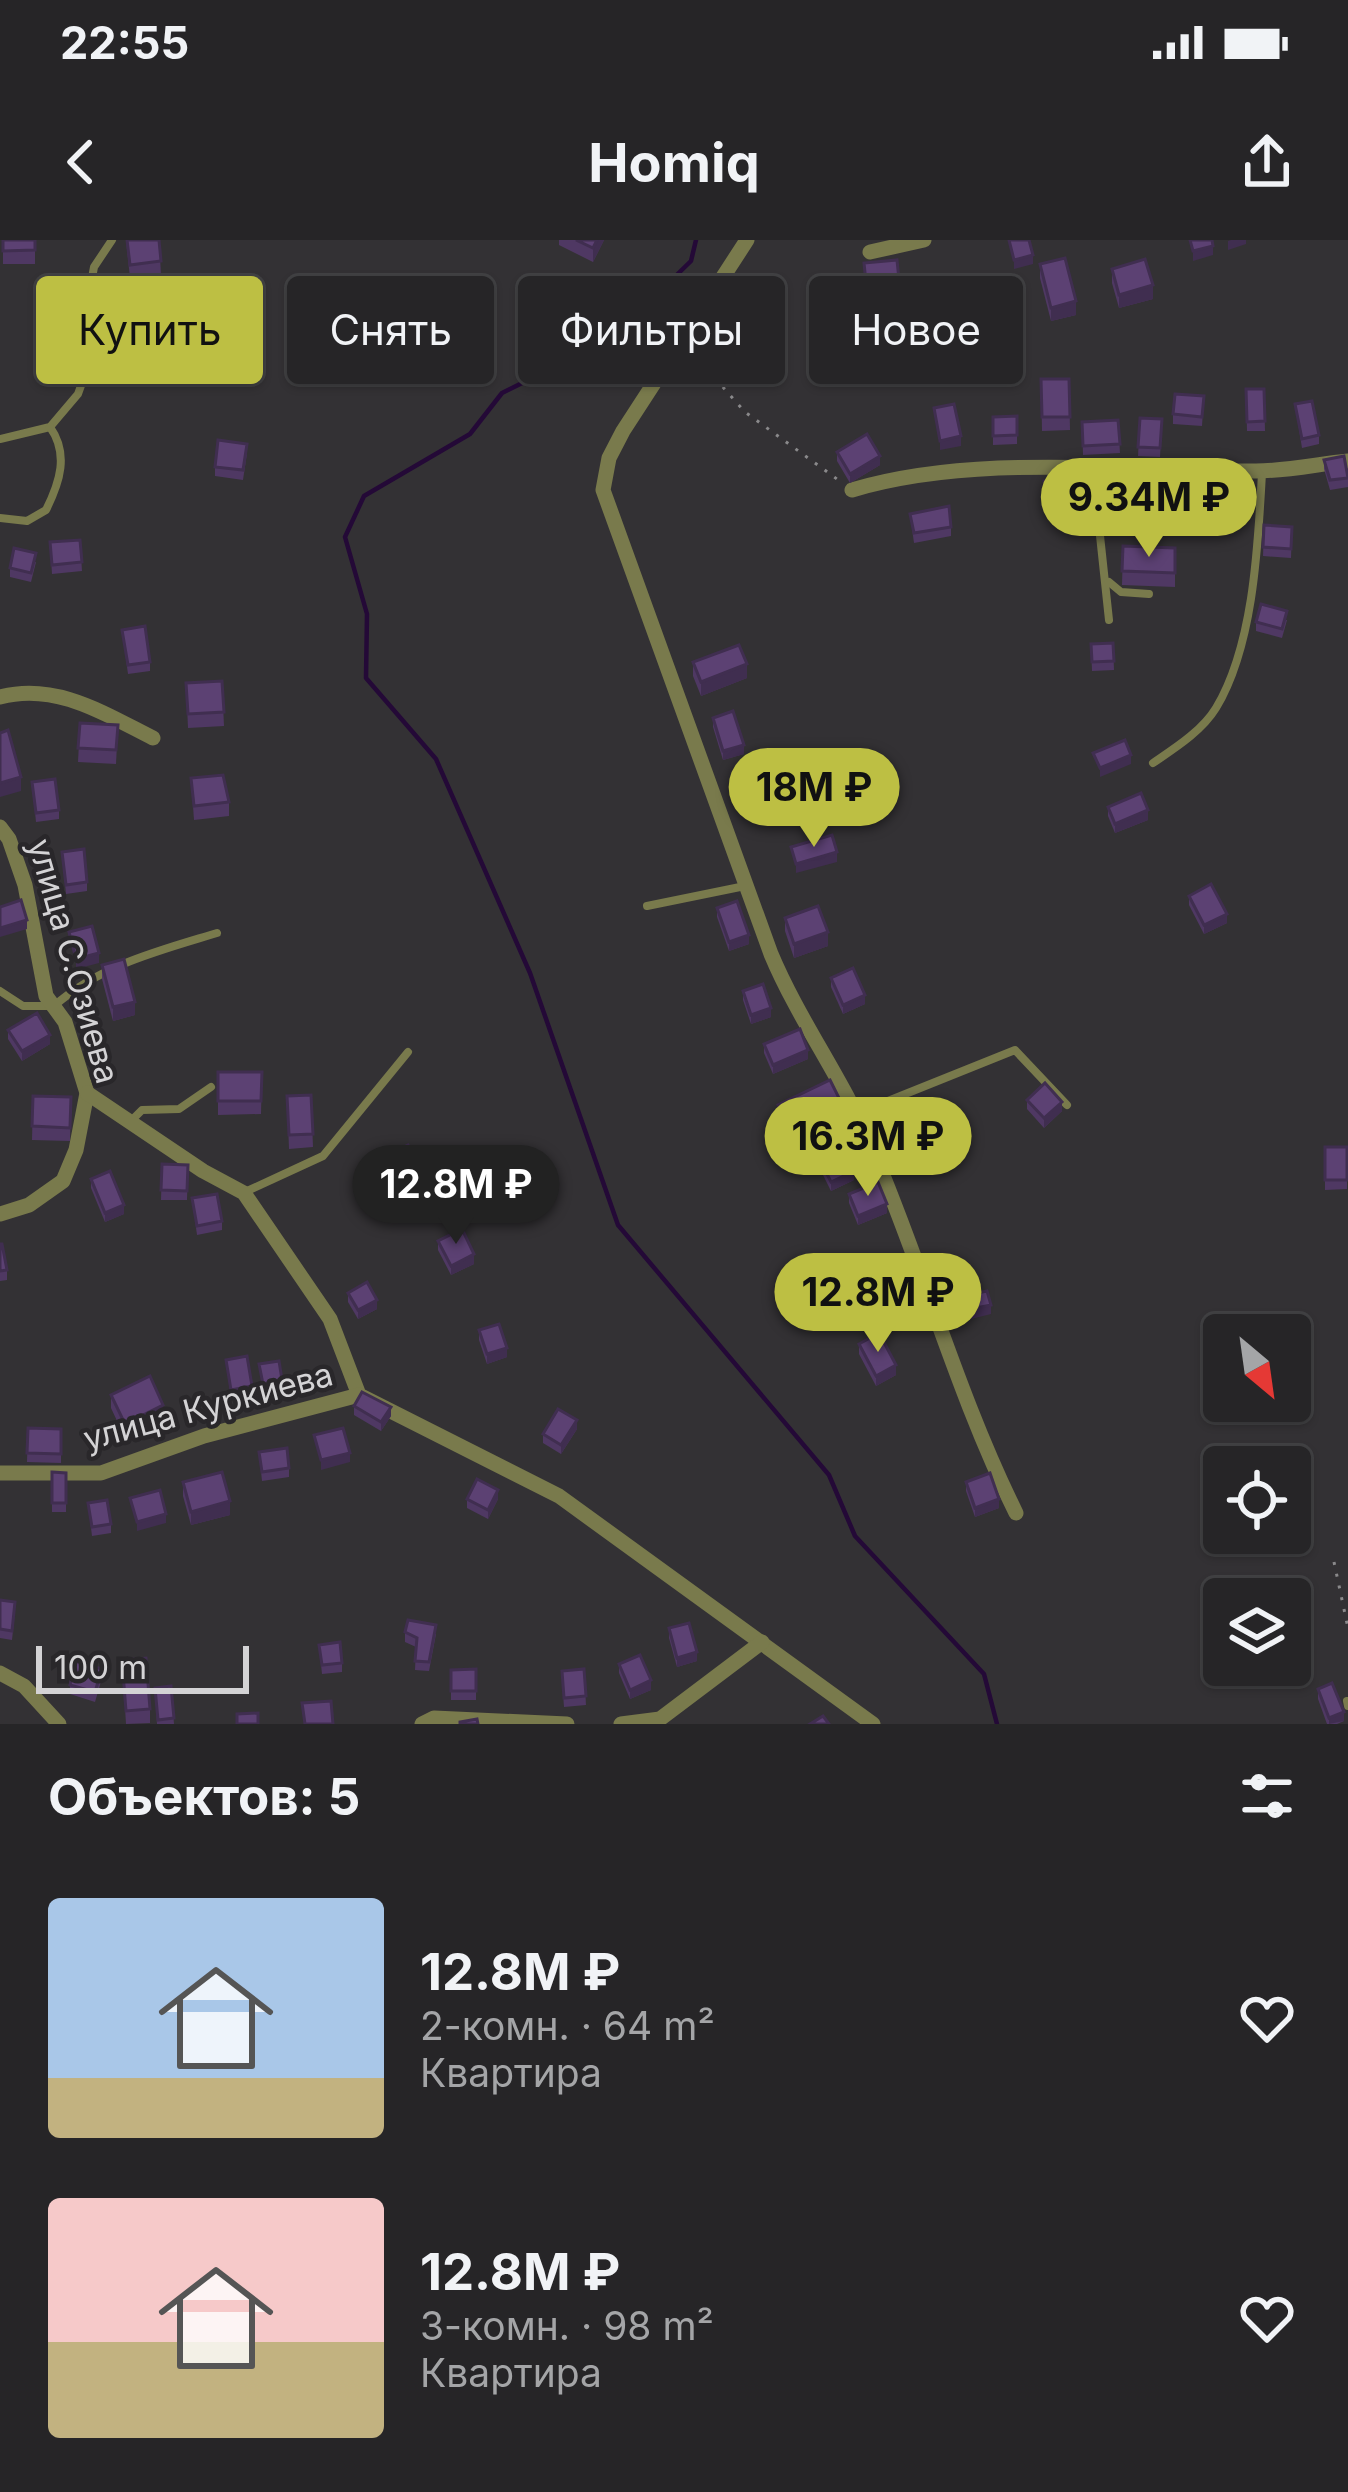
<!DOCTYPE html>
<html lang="ru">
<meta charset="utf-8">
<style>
body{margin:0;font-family:Inter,sans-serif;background:#2e2d2f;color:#f1f3f6;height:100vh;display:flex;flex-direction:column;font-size:45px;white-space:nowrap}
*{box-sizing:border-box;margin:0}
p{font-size:39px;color:#a4a5a7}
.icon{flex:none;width:66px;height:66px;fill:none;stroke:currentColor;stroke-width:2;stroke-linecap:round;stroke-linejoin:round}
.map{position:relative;height:1484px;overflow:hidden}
.panel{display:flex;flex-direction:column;background:#262527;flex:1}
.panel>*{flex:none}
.top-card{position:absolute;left:36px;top:36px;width:1278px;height:108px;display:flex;gap:24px}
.needle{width:78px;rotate:151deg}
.buttons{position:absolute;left:1203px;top:1074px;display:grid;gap:24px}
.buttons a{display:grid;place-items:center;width:108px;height:108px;border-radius:12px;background:#262527;box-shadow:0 3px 9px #0004,0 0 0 3px #424244;font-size:60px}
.scale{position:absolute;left:36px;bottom:30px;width:213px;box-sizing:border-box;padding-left:12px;border:6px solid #d4d3d5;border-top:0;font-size:33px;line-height:42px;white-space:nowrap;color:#d4d3d5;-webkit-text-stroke:9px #29272a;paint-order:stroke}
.price{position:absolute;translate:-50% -102px;padding:0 27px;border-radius:42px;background:#bdbf43;color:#111;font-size:39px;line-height:78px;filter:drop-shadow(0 3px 6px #0008)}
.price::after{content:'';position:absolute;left:50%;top:72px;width:36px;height:27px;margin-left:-18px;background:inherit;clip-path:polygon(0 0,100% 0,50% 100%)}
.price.on{background:#222;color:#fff}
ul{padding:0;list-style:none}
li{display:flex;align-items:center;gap:36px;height:300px;padding:0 48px}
li span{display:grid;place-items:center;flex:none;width:336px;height:240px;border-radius:12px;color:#555}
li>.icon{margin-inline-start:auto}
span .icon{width:144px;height:144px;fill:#fffc;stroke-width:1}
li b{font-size:51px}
h2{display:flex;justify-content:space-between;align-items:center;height:144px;padding:0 48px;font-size:51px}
.chip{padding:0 42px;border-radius:12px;background:#262527;box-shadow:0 3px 9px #0004,0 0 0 3px #424244;font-size:42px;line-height:108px}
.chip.on{background:#bdbf43;color:#111}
.status{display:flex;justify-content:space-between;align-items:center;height:84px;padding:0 60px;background:#262527;direction:ltr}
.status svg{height:33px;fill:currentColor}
header{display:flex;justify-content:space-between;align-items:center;height:156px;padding:0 48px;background:#262527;font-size:54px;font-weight:700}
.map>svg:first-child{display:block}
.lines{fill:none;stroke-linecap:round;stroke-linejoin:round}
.stream{stroke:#240937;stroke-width:4.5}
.path{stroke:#8a898b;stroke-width:3;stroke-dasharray:3 9;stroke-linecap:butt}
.service{stroke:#797a4c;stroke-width:8}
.minor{stroke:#797a4c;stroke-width:15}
.wall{fill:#4f3863}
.shaded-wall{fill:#402e50}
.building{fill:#5c4173;stroke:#402e50;stroke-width:3}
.labels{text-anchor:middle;stroke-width:9;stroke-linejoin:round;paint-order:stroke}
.street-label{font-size:33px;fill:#d4d3d5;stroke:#29272a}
</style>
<div class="status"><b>22:55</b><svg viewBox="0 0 49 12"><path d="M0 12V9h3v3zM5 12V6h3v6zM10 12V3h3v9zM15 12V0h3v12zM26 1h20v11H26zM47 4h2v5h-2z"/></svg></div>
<header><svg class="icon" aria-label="back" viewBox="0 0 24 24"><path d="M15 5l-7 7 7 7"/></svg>Homiq<svg class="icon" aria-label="share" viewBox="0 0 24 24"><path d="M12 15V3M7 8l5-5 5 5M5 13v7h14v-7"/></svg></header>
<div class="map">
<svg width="1348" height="1484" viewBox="0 0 1348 1484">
<rect width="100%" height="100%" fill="#333134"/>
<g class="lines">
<polyline class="stream" points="696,0 691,21 611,99 502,153 470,194 364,256 345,297 367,374 366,438 436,519 530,733 618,985 829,1235 855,1296 984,1434 997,1484"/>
<g class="path">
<polyline points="691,111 745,172 841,242"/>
<polyline points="1334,1322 1348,1388"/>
</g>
<g class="service">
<polyline points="0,199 50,187 78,154 87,129 90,102 84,82 94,27 112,0"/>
<polyline points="1093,230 1109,380"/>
<path d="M0 278 27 281 46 270C60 242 69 214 50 187"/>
<polyline points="1109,342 1121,352 1149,354"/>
<path d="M1153 523C1175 508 1202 491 1216 468 1254 405 1258 304 1262 233"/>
<polyline points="647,666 745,646"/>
<path d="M0 751 23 766H54C101 725 158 711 217 693"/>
<polyline points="858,873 1015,810 1067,865"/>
<polyline points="131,881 142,870 179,869 211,847"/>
<polyline points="245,952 323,916 408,812"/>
<polyline points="1347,1461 1348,1466"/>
</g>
<g class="minor">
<path d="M747 0 623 191 609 218 603 250 771 714C800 783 845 842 873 911 924 1031 958 1156 1016 1273"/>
<polyline points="870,12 924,0"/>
<path d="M852 250C976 213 1127 232 1256 231 1287 231 1318 224 1348 221"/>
<path d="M0 457C56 442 105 474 153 498"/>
<polyline points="0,587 9,599 25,645 46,756 65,782 87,853 76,910 63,941 29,965 0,974"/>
<polyline points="87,853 203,931 244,953 330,1079 359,1155 559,1256 873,1484"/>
<polyline points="0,1233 101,1233 204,1196 359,1155"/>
<polyline points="0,1433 24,1446 59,1484"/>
<polyline points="422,1484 434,1478 567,1484"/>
<polyline points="621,1484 660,1479 762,1402"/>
</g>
</g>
<g class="wall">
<rect x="3" y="0" width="32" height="24"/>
<polygon points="126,0 159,0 161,35 130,38"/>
<polygon points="559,0 604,0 593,22 559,5"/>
<polygon points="864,23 901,59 901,72 868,75"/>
<polygon points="1040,24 1076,75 1051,81 1040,38"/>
<polygon points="1112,29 1153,59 1119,68 1112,43"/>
<polygon points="82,94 77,131 54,128 54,119"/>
<polygon points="157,108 152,144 119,139 119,126"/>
<polygon points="1041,139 1069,139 1070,190 1042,191"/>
<polygon points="1246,149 1264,149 1265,191 1247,191"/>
<polygon points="1204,156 1202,186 1173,184 1173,174"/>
<polygon points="1295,164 1319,195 1319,204 1302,208"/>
<polygon points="1017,176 1017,204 993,205 993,177"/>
<polygon points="1140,178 1162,179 1160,217 1138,216"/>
<polygon points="1118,180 1120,213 1083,215 1082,182"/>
<polygon points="837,212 880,225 850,243 837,221"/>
<polygon points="247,213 243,240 215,236 215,227"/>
<polygon points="1324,220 1348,238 1348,247 1330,250 1324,229"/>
<polygon points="1203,228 1219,228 1220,264 1203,264"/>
<polygon points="1168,231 1169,264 1143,266 1141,232"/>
<polygon points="1044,241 1068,253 1068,262 1047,265"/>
<polygon points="910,274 951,287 951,296 914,303"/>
<polygon points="1264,285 1292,287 1291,318 1263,316"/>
<polygon points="80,300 82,331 52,334 50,302"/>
<polygon points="1123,306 1175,308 1175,347 1122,345"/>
<polygon points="36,322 31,342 10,337 10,328"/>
<polygon points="1287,380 1282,398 1256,391 1256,382"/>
<polygon points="122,390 150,422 150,431 128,434"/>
<polygon points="1113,403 1114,430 1092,431 1091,404"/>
<polygon points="693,422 747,438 701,456 693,436"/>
<polygon points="222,441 224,486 188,488 186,443"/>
<polygon points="713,478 744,514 723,520 713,487"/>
<polygon points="80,483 118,485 116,524 78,522"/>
<polygon points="191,538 229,562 229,576 194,580"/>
<polygon points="32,542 59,570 59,579 36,582"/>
<polygon points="1108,567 1148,580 1115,593 1108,576"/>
<polygon points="62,612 87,642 87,651 66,654"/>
<polygon points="1189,656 1227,683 1204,694 1189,665"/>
<polygon points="717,668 749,704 729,711 717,677"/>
<polygon points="785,678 828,706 794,718 785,691"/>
<polygon points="102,725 135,775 113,781 102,739"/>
<polygon points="831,738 865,764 843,774 831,747"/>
<polygon points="743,751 771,777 751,784 743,760"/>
<polygon points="8,790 50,804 22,821 8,799"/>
<polygon points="764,804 808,819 773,834 764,813"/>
<polygon points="218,832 262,832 261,874 218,875"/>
<polygon points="311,855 313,907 289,909 287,856"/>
<polygon points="33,856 71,857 70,901 32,900"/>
<polygon points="1027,860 1062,871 1044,888 1027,869"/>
<polygon points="778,865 842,878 790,903 778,879"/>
<polygon points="1325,907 1347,907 1347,949 1325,950"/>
<polygon points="389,915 424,942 405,953 389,925"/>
<polygon points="821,922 854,940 831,951 821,931"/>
<polygon points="162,924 188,925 187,960 161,960"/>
<polygon points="91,939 124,974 105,982 91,948"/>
<polygon points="849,954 887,973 858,985 849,963"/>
<polygon points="192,958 222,981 222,990 197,995"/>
<polygon points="438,1001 474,1024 451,1035 438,1010"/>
<polygon points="0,1004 7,1030 7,1040 0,1041"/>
<polygon points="886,1035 918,1067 898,1075 886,1044"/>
<polygon points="348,1053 377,1069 358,1079 348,1062"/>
<polygon points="479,1090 507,1117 487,1124 479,1100"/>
<polygon points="859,1104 896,1135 876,1146 859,1114"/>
<polygon points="226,1120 252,1146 252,1155 231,1159"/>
<polygon points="259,1124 283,1146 283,1155 264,1158"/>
<polygon points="111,1155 163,1179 125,1198 111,1168"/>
<polygon points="354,1166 391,1176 381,1191 354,1175"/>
<polygon points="28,1188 61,1189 61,1223 27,1222"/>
<polygon points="577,1189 561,1214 543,1203 543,1194"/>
<polygon points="259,1212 289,1228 289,1237 262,1241"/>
<polygon points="52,1232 66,1233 66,1272 52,1272"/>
<polygon points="183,1242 230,1275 191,1285 183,1256"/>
<polygon points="966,1242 999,1268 975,1277 966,1251"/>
<polygon points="467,1259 498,1259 488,1279 467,1268"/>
<polygon points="88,1263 111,1284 111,1293 92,1296"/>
<polygon points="0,1360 15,1371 12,1400 0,1398"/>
<polygon points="669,1388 697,1421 677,1427 669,1398"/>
<polygon points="405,1392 436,1394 429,1431 415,1430 416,1407 405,1402"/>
<polygon points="319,1405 342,1423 342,1432 322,1434"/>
<polygon points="122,1420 150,1469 150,1483 126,1484"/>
<polygon points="619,1424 651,1450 630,1459 619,1433"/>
<polygon points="476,1429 476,1460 451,1460 451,1430"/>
<polygon points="584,1429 586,1465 564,1467 562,1440"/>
<polygon points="102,1438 95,1462 70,1454 70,1445"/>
<polygon points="171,1446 174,1484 157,1484 155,1448"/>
<polygon points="1318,1449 1344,1481 1337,1484 1327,1484 1318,1459"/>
</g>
<g class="shaded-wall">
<polygon points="597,0 604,0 593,22 593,8"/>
<polygon points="1231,0 1246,0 1246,4 1228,10 1228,1"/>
<polygon points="1213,6 1213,15 1193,21 1193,11"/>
<polygon points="1033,15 1033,24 1014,29 1014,20"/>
<polygon points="1153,45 1153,59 1119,68 1119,55"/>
<polygon points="1076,61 1076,75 1051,81 1051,68"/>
<polygon points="961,196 961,206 940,210 940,201"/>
<polygon points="880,216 880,225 850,243 850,234"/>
<polygon points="747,424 747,438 701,456 701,442"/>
<polygon points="744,505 744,514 723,520 723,511"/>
<polygon points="1131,515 1131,524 1100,537 1100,528"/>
<polygon points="21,537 21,551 0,557 0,543"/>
<polygon points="1148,570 1148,580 1115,593 1115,584"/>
<polygon points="837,612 837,622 796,633 796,624"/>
<polygon points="1227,674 1227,683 1204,694 1204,685"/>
<polygon points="27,680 27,689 0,697 0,688"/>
<polygon points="828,692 828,706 794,718 794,704"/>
<polygon points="749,695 749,704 729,711 729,702"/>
<polygon points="99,713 99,723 76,729 76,719"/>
<polygon points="865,755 865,764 843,774 843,765"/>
<polygon points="135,762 135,775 113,781 113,767"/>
<polygon points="771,768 771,777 751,784 751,775"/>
<polygon points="50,795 50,804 22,821 22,811"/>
<polygon points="808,810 808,819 773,834 773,825"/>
<polygon points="1062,862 1062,871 1044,888 1044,878"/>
<polygon points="842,864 842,878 790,903 790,889"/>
<polygon points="854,931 854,940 831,951 831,942"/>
<polygon points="424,933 424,942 405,953 405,944"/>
<polygon points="887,964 887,973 858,985 858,976"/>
<polygon points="124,965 124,974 105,982 105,973"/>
<polygon points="474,1014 474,1024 451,1035 451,1026"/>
<polygon points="918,1058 918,1067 898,1075 898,1066"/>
<polygon points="377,1060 377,1069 358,1079 358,1070"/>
<polygon points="991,1065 991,1074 971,1079 971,1069"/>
<polygon points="507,1108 507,1117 487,1124 487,1114"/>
<polygon points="896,1125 896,1135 876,1146 876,1136"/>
<polygon points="163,1165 163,1179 125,1198 125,1184"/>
<polygon points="391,1167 391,1176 381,1191 381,1182"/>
<polygon points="577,1180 577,1189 561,1214 561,1205"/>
<polygon points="350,1213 350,1222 321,1230 321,1220"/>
<polygon points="498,1250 498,1259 488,1279 488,1270"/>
<polygon points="999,1259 999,1268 975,1277 975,1268"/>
<polygon points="230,1261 230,1275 191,1285 191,1272"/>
<polygon points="166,1274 166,1283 137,1291 137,1282"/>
<polygon points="697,1412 697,1421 677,1427 677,1418"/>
<polygon points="651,1440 651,1450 630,1459 630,1450"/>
<polygon points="1344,1472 1344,1481 1329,1484 1329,1478"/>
</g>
<g class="building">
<polygon points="3,0 35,0 35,10 3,11"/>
<polygon points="127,0 159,0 161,21 130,25"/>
<polygon points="576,0 597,0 593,8"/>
<polygon points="1009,0 1029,0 1033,15 1014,20"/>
<polygon points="1190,0 1212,0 1213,6 1193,11"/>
<polygon points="1065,18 1076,61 1051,68 1040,24"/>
<polygon points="1145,19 1153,45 1119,55 1112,29"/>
<polygon points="897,20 901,59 868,62 864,23"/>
<polygon points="58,83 82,85 77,122 54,119"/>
<polygon points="124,90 157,95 152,130 119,126"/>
<polygon points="1041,139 1069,139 1070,177 1042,177"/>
<polygon points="1246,149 1264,149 1265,181 1247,182"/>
<polygon points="1175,154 1204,156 1202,177 1173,174"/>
<polygon points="1312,161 1319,195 1302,199 1295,164"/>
<polygon points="954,164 961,196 940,201 934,168"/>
<polygon points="1017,176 1017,195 993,196 993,177"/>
<polygon points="1140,178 1162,179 1160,208 1138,207"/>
<polygon points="1118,180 1120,204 1083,206 1082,182"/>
<polygon points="867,194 880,216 850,234 837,212"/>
<polygon points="218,200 247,204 243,230 215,227"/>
<polygon points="1344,216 1348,238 1330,240 1324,220"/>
<polygon points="1203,228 1219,228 1220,255 1203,255"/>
<polygon points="1168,231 1169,255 1143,257 1141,232"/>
<polygon points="1065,237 1068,253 1047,256 1044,241"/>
<polygon points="949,266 951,287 914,293 910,274"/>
<polygon points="1264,285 1292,287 1291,309 1263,307"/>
<polygon points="80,300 82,322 52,325 50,302"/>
<polygon points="1123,306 1175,308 1175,333 1122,331"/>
<polygon points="14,308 36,313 31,333 10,328"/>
<polygon points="1261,364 1287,371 1282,389 1256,382"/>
<polygon points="145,386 150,422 128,425 122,390"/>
<polygon points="1113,403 1114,421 1092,422 1091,404"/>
<polygon points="739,405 747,424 701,442 693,422"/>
<polygon points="222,441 224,472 188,474 186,443"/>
<polygon points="733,471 744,505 723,511 713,478"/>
<polygon points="80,483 118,485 116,510 78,508"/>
<polygon points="8,490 21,537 0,543 0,493"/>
<polygon points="1125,500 1131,515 1100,528 1093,513"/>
<polygon points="223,535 229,562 194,566 191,538"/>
<polygon points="55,539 59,570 36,573 32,542"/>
<polygon points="1141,553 1148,570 1115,584 1108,567"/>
<polygon points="832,595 837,612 796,624 791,607"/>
<polygon points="84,609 87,642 66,645 62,612"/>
<polygon points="1211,644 1227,674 1204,685 1189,656"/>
<polygon points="21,660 27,680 0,688 0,667"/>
<polygon points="737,661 749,695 729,702 717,668"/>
<polygon points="818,666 828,692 794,704 785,678"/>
<polygon points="92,686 99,713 76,719 69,692"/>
<polygon points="124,719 135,762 113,767 102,725"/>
<polygon points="853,728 865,755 843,765 831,738"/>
<polygon points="763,744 771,768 751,775 743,751"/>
<polygon points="37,773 50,795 22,811 8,790"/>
<polygon points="800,789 808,810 773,825 764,804"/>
<polygon points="218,832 262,832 261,861 218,861"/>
<polygon points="830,840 842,864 790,889 778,865"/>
<polygon points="1045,843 1062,862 1044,878 1027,860"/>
<polygon points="311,855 313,894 289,895 287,856"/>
<polygon points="33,856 71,857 70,888 32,886"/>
<polygon points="408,905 424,933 405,944 389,915"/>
<rect x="1325" y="907" width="22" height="33"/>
<polygon points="845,910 854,931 831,942 821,922"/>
<polygon points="162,924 188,925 187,951 161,950"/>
<polygon points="110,931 124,965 105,973 91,939"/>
<polygon points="878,942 887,964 858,976 849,954"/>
<polygon points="217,954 222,981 197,986 192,958"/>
<polygon points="462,989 474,1014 451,1026 438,1001"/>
<polygon points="0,1004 2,1004 7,1030 0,1031"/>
<polygon points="907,1027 918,1058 898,1066 886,1035"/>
<polygon points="367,1042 377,1060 358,1070 348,1053"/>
<polygon points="987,1051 991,1065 971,1069 968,1055"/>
<polygon points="499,1084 507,1108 487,1114 479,1090"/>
<polygon points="879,1093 896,1125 876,1136 859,1104"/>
<polygon points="247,1116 252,1146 231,1150 226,1120"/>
<polygon points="279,1121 283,1146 264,1149 259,1124"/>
<polygon points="150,1136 163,1165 125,1184 111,1155"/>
<polygon points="362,1152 391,1167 381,1182 354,1166"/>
<polygon points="558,1169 577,1180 561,1205 543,1194"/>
<polygon points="28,1188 61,1189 61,1214 27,1213"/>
<polygon points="343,1188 350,1213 321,1220 314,1195"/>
<polygon points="287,1208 289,1228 262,1232 259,1212"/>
<polygon points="52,1232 66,1233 66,1263 52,1263"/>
<polygon points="222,1232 230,1261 191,1272 183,1242"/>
<polygon points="990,1233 999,1259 975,1268 966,1242"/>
<polygon points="477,1239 498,1250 488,1270 467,1259"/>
<polygon points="160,1250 166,1274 137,1282 130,1258"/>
<polygon points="107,1260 111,1284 92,1287 88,1263"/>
<polygon points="0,1360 15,1362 12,1391 0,1389"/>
<polygon points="408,1380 436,1385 429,1422 415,1421 417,1398 405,1392"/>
<polygon points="689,1383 697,1412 677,1418 669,1388"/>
<polygon points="340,1402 342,1423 322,1425 319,1405"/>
<polygon points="640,1415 651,1440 630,1450 619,1424"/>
<polygon points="146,1418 150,1469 126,1471 122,1420"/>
<polygon points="76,1421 102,1429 95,1452 70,1445"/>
<polygon points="476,1429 476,1451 451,1451 451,1430"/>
<polygon points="584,1429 586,1456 564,1458 562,1431"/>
<polygon points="1332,1443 1344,1472 1329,1478 1318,1449"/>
<polygon points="171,1446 174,1478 158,1480 155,1448"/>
<polygon points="331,1461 333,1484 305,1484 302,1463"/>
<polygon points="258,1473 258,1484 237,1484 237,1474"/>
<polygon points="823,1476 829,1484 810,1484"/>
<polygon points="477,1479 478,1484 460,1484 460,1482"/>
</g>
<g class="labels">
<g class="street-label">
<text transform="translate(74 721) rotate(74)" y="12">улица С.Озиева</text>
<text transform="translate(208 1166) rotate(-15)" y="12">улица Куркиева</text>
</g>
</g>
</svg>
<div class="buttons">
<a><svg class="needle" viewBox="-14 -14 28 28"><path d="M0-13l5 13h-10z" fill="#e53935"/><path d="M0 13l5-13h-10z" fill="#a4a5a7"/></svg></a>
<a><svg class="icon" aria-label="locate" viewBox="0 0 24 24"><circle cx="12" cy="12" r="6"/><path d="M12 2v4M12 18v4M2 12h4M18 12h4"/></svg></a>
<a><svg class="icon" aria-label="layers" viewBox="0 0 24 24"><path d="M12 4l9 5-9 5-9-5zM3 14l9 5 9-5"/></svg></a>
</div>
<div class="scale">100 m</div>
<b class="price" style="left:1149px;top:320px">9.34M ₽</b>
<b class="price" style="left:814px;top:610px">18M ₽</b>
<b class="price" style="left:868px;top:959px">16.3M ₽</b>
<b class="price on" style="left:456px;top:1007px">12.8M ₽</b>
<b class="price" style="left:878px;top:1115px">12.8M ₽</b>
<div class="top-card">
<a class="chip on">Купить</a>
<a class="chip">Снять</a>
<a class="chip">Фильтры</a>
<a class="chip">Новое</a>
</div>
</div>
<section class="panel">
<h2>Объектов: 5<svg class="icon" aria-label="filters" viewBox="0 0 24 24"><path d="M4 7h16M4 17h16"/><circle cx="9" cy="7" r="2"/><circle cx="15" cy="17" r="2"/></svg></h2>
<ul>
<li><span style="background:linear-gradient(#a9c7e8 75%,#c2b280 0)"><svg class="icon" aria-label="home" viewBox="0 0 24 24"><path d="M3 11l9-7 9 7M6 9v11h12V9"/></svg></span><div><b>12.8M ₽</b><p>2-комн. · 64 m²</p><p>Квартира</p></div><svg class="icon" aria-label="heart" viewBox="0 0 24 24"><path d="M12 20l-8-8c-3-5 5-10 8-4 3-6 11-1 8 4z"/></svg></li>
<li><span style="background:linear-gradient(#f6c9c9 60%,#c2b280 0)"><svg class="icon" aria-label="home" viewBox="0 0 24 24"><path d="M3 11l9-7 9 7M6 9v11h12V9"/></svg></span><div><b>12.8M ₽</b><p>3-комн. · 98 m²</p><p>Квартира</p></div><svg class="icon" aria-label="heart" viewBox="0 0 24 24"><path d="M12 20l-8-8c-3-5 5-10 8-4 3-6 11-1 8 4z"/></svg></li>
</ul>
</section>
